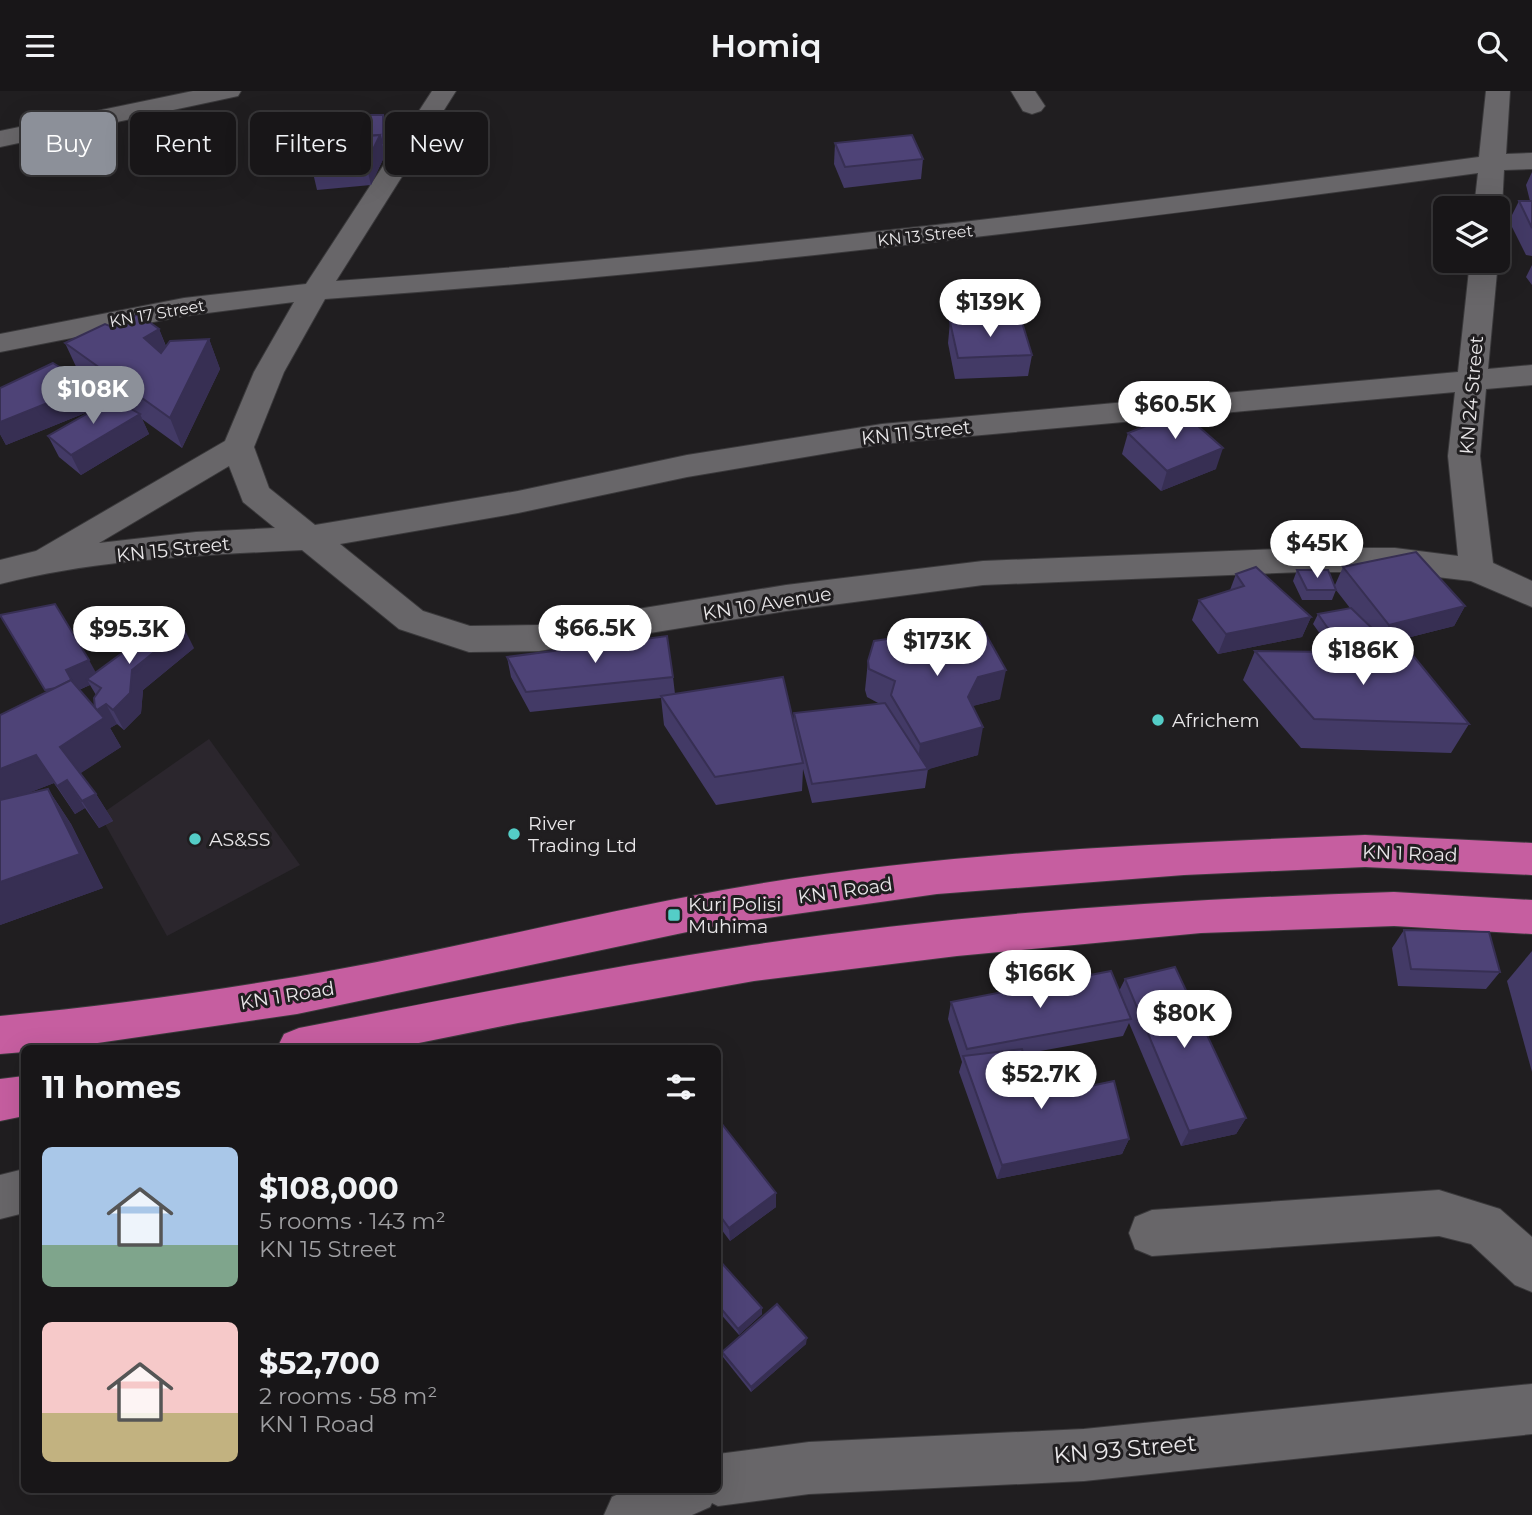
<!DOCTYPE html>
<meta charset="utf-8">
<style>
body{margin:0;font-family:Montserrat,sans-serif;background:#252325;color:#f1f3f6;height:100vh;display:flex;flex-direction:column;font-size:26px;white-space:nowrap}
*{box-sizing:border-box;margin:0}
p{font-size:23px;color:#9f9fa2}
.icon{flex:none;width:38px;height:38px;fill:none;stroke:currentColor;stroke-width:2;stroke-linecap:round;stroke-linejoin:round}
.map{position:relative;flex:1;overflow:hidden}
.details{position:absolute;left:21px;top:954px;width:700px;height:448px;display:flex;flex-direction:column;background:#181618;border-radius:10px;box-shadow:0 7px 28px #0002,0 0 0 2px #363537}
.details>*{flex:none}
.guide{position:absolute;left:21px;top:21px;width:700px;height:63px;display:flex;gap:14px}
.fabs{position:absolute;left:1433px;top:105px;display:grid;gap:14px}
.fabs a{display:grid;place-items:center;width:77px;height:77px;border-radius:10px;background:#181618;box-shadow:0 7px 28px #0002,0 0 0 2px #363537;font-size:35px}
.price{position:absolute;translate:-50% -60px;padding:0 16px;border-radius:24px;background:#fff;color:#222;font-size:23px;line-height:46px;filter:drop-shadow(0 2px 4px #0008)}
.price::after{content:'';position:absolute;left:50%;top:42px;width:21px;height:16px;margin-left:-10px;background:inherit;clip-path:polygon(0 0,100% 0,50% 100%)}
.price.on{background:#8c9099;color:#fff}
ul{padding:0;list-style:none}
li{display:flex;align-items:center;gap:21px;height:175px;padding:0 21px}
li span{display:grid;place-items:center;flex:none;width:196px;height:140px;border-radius:10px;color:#555}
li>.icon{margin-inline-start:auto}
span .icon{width:84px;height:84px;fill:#fffc;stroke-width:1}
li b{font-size:30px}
h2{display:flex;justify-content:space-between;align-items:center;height:84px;padding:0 21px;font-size:30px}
.tag{padding:0 24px;border-radius:10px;background:#181618;box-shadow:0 7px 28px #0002,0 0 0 2px #363537;font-size:24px;line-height:63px}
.tag.on{background:#8c9099;color:#fff}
header{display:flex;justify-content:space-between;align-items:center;height:91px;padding:0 21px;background:#181618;font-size:32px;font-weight:600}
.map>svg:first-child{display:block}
.built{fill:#2b262d}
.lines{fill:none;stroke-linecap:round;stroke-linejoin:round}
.minor-casing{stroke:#3a393b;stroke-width:2}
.highway-casing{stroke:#3a393b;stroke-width:2}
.minor{fill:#686669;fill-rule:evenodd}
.highway{fill:#c65ea0;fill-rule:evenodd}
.wall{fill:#433a66;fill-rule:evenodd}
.shaded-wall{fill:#372f53}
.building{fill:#4e4377;stroke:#372f53;stroke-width:2}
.poi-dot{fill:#54cdc7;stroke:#201e20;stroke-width:2.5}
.labels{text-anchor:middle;stroke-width:6;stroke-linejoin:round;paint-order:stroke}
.far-street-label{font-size:16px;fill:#e9e7e9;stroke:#201e20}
.street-label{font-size:19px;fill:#e9e7e9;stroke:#201e20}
.poi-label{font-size:19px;fill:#e9e7e9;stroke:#201e20;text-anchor:start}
.near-street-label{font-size:23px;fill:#e9e7e9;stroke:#201e20}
</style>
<header><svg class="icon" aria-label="menu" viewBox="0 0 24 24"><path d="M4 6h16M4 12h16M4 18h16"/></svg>Homiq<svg class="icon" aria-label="search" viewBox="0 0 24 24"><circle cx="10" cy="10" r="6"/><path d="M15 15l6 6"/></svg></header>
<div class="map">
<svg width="1532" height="1424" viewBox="0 0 1532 1424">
<rect width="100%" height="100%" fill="#201e20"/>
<polygon class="built" points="209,648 300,774 167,845 100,724"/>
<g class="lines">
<g class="minor-casing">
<g id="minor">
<polygon points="193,0 241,0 238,5 229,7 0,56 0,40"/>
<path d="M432 0H456L336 190C718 163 1099 117 1479 66L1486 0H1510L1506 63 1532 62V78L1504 79 1502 117 1498 122V117H1474L1478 82C1095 134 711 181 325 208L284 281 254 356 269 397 315 434 518 400 687 364 882 333 1458 281 1470 170H1498L1488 278 1532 274V294L1486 298 1480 365 1493 472 1532 490V516L1471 490 1395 481H1302L983 494 786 520 539 560 469 561 399 538 302 459C202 464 98 468 0 493V469L36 460 225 350 254 281 294 211 184 225 0 261V243L184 207 306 193ZM1455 301 1448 365 1458 465 1395 457H1302L983 470 786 494 539 534 470 535 423 520 340 453 518 422 687 386 882 353ZM229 375 243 411 275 437 196 441 99 452Z"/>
<polygon points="1011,0 1035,0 1045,15 1041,20 1032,23 1023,20"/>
<polygon points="24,1078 24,1122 0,1128 0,1084"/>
<polygon points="1439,1099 1500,1118 1532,1146 1532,1201 1515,1194 1471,1153 1439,1145 1152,1165 1135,1158 1129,1142 1135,1126 1152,1119"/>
<polygon points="1532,1293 1532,1343 1084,1390 809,1403 718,1415 712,1412 710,1416 692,1424 604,1424 612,1406 629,1398 718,1398 718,1363 809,1351 1084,1338"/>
</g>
</g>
<g class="highway-casing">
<g id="highway">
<path d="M1365 744 1532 752V784L1365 776 1184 784 937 803 725 833 297 923 63 957H24V961L0 963V925C99 916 198 902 295 886 439 862 580 825 723 799 935 761 1151 753 1365 744Z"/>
<path d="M1394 801 1532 809V843L1394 835 1201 842 957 865 754 890 518 932 394 957H277L284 943 299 937C450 908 600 877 752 854 964 822 1180 808 1394 801Z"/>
<polygon points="24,985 24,1025 0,1030 0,988"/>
</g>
</g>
<use href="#minor" class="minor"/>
<use href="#highway" class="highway"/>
</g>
<g class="wall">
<polygon points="385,34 385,62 384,62 385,64 371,94 317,99 310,69 304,70 337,38 339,47 352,46"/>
<polygon points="835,52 923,68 921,88 844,97 834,73"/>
<polygon points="1532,81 1532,165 1526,164 1509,130 1519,110 1530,110 1526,94"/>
<polygon points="1532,174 1532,194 1526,186"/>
<polygon points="950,231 1032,264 1028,285 955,288 948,252"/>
<polygon points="112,236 159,238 166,255 209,248 220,278 182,357 142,328 149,343 81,384 59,366 48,345 95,318 6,354 0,343 0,297 90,295 100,315 120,312 79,282 65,252"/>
<polygon points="1128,342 1216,378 1161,400 1122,363"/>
<polygon points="1343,476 1465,515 1454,535 1379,554 1376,550 1373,554 1339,561 1469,633 1451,662 1301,657 1243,589 1255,560 1333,561 1313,533 1318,523 1350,517 1336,499 1332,509 1302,509 1293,490 1297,479 1335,494"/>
<polygon points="1236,483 1311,526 1302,546 1218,563 1192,529 1199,509 1230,499"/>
<path d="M194 557 143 599 141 622 124 639 117 633 110 637 121 656 80 682 96 703 113 730 99 737 85 717 75 723 54 692 28 702 48 698 71 733 103 797 0 834 46 601 96 581ZM90 594 96 604 95 617 79 599Z"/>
<polygon points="507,566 673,586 675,603 793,630 794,622 880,613 867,606 865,599 868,570 1000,608 972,615 978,664 928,678 925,697 812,712 803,678 802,700 716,714 664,634 661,607 530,621 511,586"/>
<polygon points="1404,839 1500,881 1486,898 1398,895 1392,857"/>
<polygon points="1532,860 1532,981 1507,890"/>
<polygon points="1125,888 1246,1027 1236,1043 1181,1055 1129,932 1123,945 1024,963 1034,1007 1129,1048 1122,1063 997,1088 959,981 962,971 948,928 951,911 1119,900"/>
<polygon points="718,1028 776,1102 776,1116 730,1150 718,1134"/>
<polygon points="718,1170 762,1223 739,1244 718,1220"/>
<polygon points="806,1253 751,1301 723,1266 722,1261"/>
</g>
<g class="shaded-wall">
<polygon points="383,24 385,34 385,62 383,52"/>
<polygon points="337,38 340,48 337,66 304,70 301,60"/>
<polygon points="380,44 385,64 371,94 366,73"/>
<polygon points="159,238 171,269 157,277 144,247"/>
<polygon points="209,248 220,278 182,357 170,327"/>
<polygon points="90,295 100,316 6,354 0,343 0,331"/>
<polygon points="140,323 149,343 81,384 71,364"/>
<polygon points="1223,357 1216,378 1161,400 1167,380"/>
<polygon points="1465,515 1454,535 1379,554 1389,534"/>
<polygon points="1311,526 1302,546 1218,563 1226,543"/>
<polygon points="184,537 194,557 143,599 141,622 124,639 113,619 132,579"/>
<polygon points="1379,544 1373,554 1334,562 1338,552"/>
<polygon points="89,569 100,589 87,588 90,594 78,599 57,619 45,599 66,579"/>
<polygon points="1006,579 1000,608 973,615 968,606 978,586"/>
<polygon points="106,613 117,633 110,637 121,656 78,684 60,656 95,620"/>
<polygon points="983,636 978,664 926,679 917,680 920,653"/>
<polygon points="36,664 54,692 0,713 0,678"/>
<polygon points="67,689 85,717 75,723 57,695"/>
<polygon points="48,698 71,733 103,797 0,834 0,791"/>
<polygon points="96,703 113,730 99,737 82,710"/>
<polygon points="1246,1027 1236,1043 1181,1055 1189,1040"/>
<polygon points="1129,1048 1122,1063 997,1088 1002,1074"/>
<polygon points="776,1102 776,1116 730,1150 729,1137"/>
<polygon points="762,1217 762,1223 739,1244 738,1238"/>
<polygon points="807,1247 806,1253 751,1301 751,1296"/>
</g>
<g class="building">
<polygon points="353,24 383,24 383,52 382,52 380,44 352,46"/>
<polygon points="299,37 337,38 336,48 305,51 307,59 301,60"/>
<polygon points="380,44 366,73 312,79 305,51"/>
<polygon points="912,44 923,68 845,76 835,52"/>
<polygon points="1519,110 1532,110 1532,137"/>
<polygon points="138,223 159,238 144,247 161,262 170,250 209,248 170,327 65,252 105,233 112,236"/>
<polygon points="1021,228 1032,264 958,267 950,231"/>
<polygon points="53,272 90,295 0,331 0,297"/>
<polygon points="113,308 140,323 71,364 48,345"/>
<polygon points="1182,321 1223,357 1167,380 1128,342"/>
<polygon points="1416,461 1465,515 1389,534 1343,476"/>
<polygon points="1256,476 1311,526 1226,543 1199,509 1244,495 1236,483"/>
<polygon points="1297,479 1328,479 1336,499 1307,499"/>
<polygon points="55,513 89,569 66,579 72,590 71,589 56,597 45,599 0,524"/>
<polygon points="1351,517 1379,544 1338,552 1318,523"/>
<polygon points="167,529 184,537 132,579 130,602 113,619 106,613 97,619 95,617 94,607 101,597 87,588"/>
<polygon points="979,531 1006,579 978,586 968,606 983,636 920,653 891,604 895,590 869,578 868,570 874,550 894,547 912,553 920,543"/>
<polygon points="667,545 673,586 526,601 507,566"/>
<polygon points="1255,560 1411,562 1469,633 1314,628"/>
<polygon points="783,586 803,672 715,686 661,605"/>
<polygon points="71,589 104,627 60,656 96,703 82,710 67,689 57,695 36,664 0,678 0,624"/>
<polygon points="885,612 928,678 812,693 794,622"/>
<polygon points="48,698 80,763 0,791 0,709"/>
<polygon points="1404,839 1489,841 1500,881 1411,878"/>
<polygon points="1175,876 1246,1027 1189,1040 1125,888"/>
<polygon points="1111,880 1131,928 967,958 951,911"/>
<polygon points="1022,958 1034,1007 1114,990 1129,1048 1002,1074 963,965"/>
<polygon points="718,1028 776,1102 729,1137 718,1122"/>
<polygon points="719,1169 762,1217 738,1238 718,1214 718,1170"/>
<polygon points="777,1213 807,1247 751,1296 722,1261"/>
</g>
<g class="poi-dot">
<circle cx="1158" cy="629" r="7"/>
<circle cx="514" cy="743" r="7"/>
<circle cx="195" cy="748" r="7"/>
<rect x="667" y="817" width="14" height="14" rx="3.5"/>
</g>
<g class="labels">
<g class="far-street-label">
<text transform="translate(925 144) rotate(-6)" y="6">KN 13 Street</text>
<text transform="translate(157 222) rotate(-10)" y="6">KN 17 Street</text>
</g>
<g class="street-label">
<text transform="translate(1471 304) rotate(-85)" y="7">KN 24 Street</text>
<text transform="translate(916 341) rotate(-6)" y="7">KN 11 Street</text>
<text transform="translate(173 458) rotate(-6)" y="7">KN 15 Street</text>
<text transform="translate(767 512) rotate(-9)" y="7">KN 10 Avenue</text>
<text transform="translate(1410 762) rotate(2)" y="7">KN 1 Road</text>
<text transform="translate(845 799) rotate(-8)" y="7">KN 1 Road</text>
<text transform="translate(287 904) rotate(-9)" y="7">KN 1 Road</text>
</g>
<g class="poi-label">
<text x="1172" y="636">Africhem</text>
<text x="528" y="739">River<tspan x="528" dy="22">Trading Ltd</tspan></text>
<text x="209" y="755">AS&amp;SS</text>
<text x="688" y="820">Kuri Polisi<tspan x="688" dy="22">Muhima</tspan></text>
</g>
<g class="near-street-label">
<text transform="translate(1125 1358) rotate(-5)" y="8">KN 93 Street</text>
</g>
</g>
</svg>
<div class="fabs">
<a><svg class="icon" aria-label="layers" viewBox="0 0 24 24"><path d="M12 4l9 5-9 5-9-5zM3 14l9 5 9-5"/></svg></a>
</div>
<b class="price" style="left:990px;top:248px">$139K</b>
<b class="price on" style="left:93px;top:335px">$108K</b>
<b class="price" style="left:1175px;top:350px">$60.5K</b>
<b class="price" style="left:1317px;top:489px">$45K</b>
<b class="price" style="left:595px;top:574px">$66.5K</b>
<b class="price" style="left:129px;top:575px">$95.3K</b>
<b class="price" style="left:937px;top:587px">$173K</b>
<b class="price" style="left:1363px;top:596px">$186K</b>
<b class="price" style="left:1040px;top:919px">$166K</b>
<b class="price" style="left:1184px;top:959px">$80K</b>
<b class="price" style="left:1041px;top:1020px">$52.7K</b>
<div class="guide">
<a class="tag on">Buy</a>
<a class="tag">Rent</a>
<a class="tag">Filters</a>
<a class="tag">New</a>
</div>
<section class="details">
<h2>11 homes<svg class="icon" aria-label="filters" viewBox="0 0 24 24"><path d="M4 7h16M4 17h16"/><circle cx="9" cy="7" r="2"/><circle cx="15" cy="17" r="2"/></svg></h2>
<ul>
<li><span style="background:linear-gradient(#a9c7e8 70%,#7fa58c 0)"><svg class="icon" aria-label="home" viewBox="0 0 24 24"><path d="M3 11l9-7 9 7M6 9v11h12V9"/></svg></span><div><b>$108,000</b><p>5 rooms · 143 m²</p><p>KN 15 Street</p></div></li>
<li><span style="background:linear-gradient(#f6c9c9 65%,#c2b280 0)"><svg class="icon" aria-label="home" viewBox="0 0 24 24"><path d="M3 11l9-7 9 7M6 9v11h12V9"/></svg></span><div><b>$52,700</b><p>2 rooms · 58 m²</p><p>KN 1 Road</p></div></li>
</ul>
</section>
</div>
